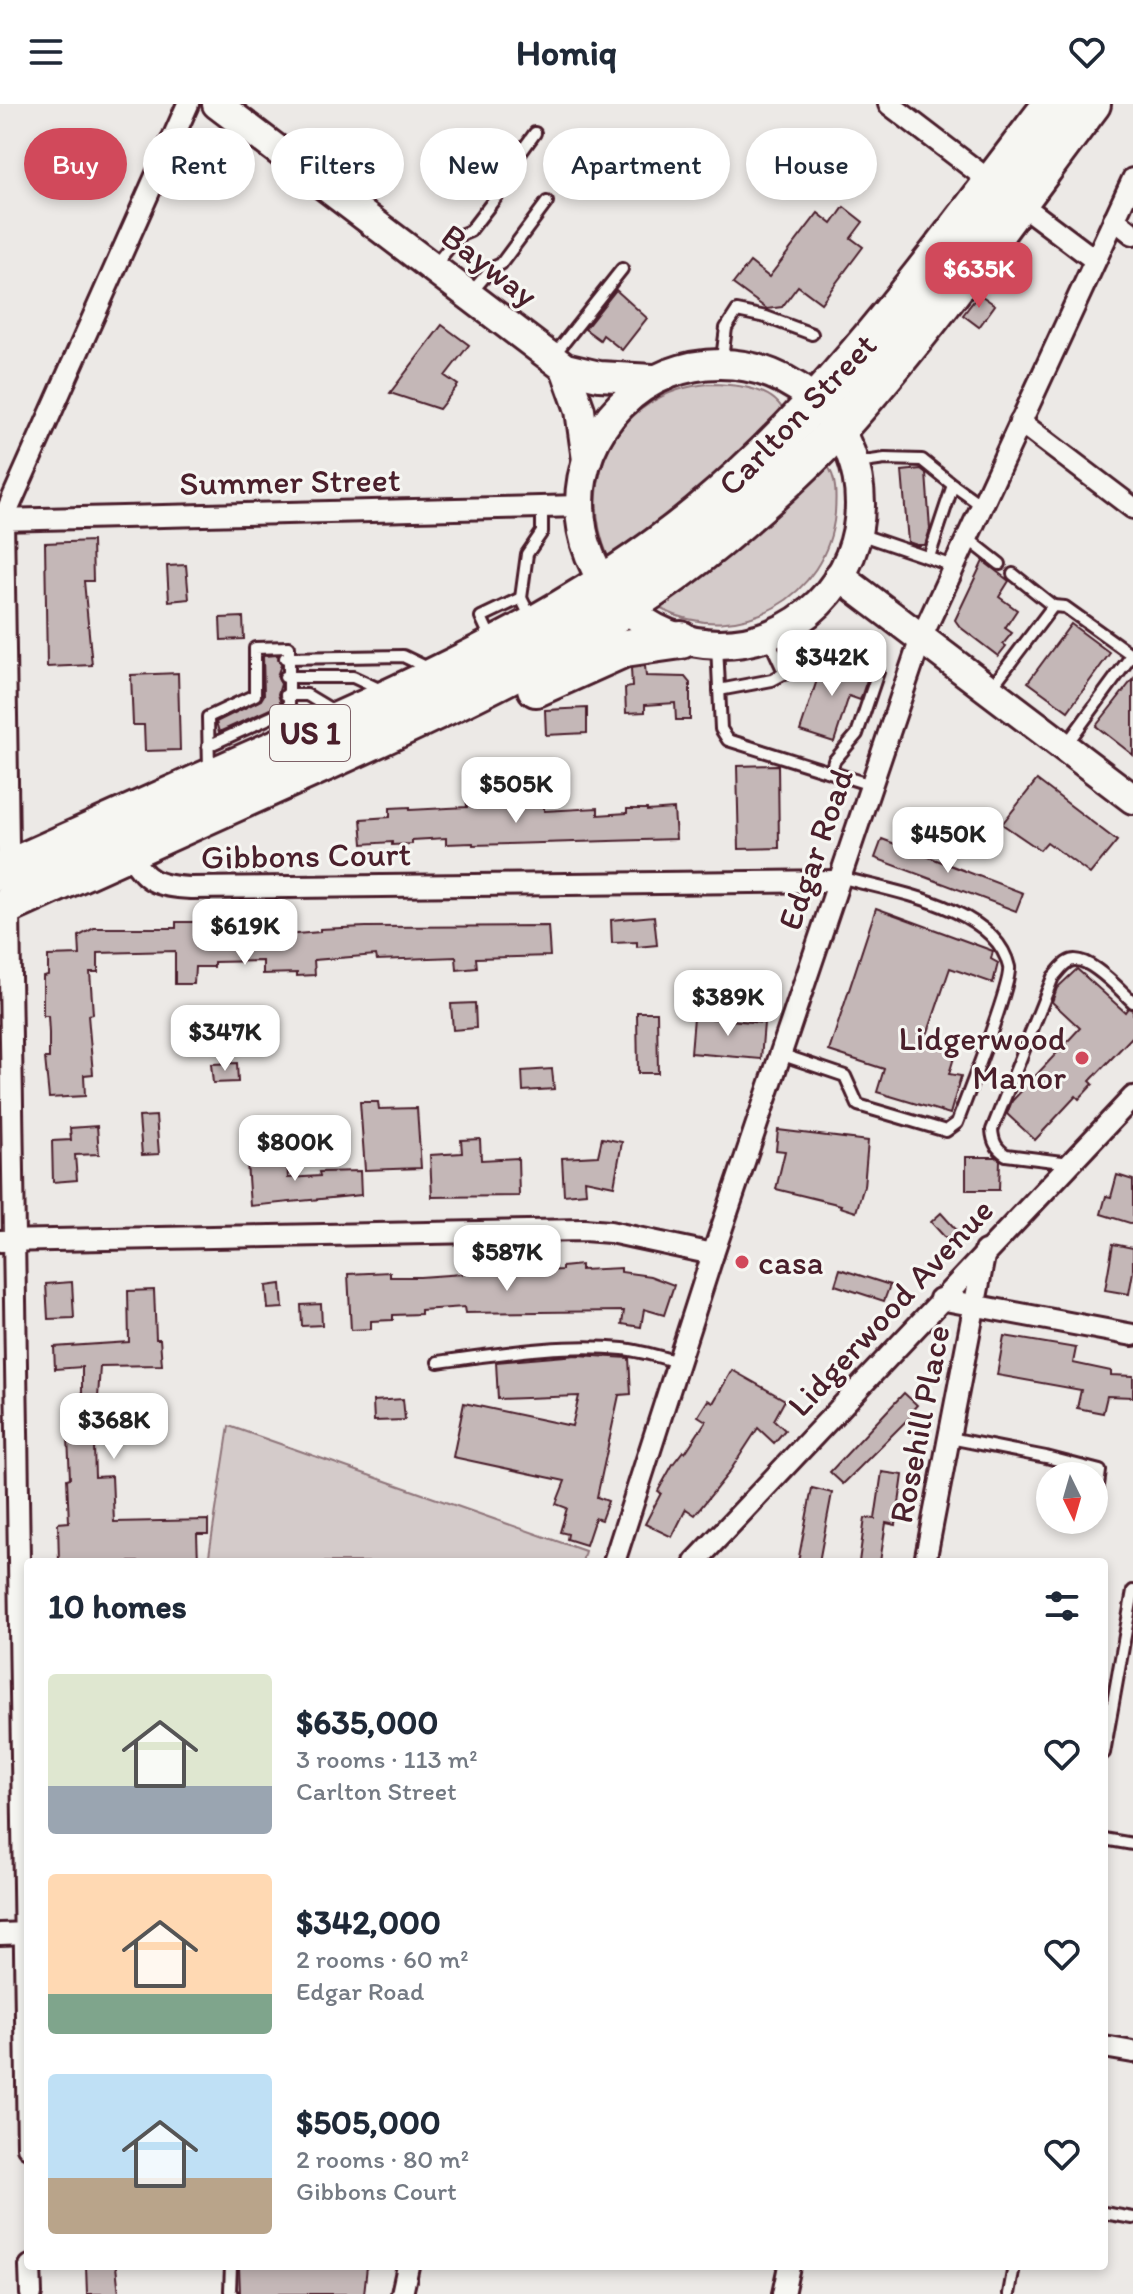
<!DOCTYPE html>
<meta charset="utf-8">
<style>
body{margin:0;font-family:Itim,sans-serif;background:#f6f6f7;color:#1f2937;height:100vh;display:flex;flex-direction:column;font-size:30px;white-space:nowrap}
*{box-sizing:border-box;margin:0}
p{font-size:26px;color:#747a83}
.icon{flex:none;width:44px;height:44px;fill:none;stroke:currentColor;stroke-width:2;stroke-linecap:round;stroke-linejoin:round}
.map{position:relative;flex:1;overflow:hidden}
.sheet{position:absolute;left:24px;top:1454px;width:1084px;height:712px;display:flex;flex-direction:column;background:#fff;border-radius:8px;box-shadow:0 4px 12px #0003}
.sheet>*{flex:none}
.top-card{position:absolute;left:24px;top:24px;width:1086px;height:72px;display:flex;gap:16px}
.needle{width:52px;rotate:175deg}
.buttons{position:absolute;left:1036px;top:1358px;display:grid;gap:16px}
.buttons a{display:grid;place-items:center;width:72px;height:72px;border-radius:50%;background:#fff;box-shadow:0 4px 12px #0003;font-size:40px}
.price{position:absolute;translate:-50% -68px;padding:0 18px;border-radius:16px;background:#fff;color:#222;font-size:26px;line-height:52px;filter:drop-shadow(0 2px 4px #0008)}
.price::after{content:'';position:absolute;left:50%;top:48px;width:24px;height:18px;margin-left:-12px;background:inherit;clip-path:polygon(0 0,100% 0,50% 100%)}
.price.on{background:#d1495b;color:#fff}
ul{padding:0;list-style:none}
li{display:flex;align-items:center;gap:24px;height:200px;padding:0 24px}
li span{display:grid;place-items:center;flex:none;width:224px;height:160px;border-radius:8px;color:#555}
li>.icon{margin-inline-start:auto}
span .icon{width:96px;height:96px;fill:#fffc;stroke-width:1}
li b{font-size:34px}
h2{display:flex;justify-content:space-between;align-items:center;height:96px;padding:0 24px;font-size:34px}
.pill{padding:0 28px;border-radius:36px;background:#fff;box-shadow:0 4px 12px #0003;font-size:28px;line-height:72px}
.pill.on{background:#d1495b;color:#fff}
header{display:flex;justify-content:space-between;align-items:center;height:104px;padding:0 24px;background:#fff;font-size:36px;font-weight:700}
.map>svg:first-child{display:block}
.green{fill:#d4cbca;stroke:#8f757a;stroke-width:2}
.building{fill:#c4b7b7;stroke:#4a1f2b;stroke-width:2}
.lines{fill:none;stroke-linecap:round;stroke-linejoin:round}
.lane-casing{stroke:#4a1f2b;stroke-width:16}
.street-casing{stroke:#4a1f2b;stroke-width:26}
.secondary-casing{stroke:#4a1f2b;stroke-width:34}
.highway-casing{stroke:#4a1f2b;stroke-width:42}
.lane{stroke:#f6f6f2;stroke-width:10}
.street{stroke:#f6f6f2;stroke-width:20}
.secondary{stroke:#f6f6f2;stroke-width:28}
.highway{stroke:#f6f6f2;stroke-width:36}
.poi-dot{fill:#d1495b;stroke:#f6f6f2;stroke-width:3}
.labels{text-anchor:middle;stroke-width:6;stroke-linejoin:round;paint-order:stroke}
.shield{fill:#f6f6f2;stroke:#7e6067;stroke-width:2}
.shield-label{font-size:32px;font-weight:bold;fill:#4a1f2b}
.street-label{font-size:34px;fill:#4a1f2b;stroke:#f6f6f2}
.poi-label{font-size:34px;fill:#4a1f2b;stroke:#f6f6f2;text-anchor:end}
</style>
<header><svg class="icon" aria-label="menu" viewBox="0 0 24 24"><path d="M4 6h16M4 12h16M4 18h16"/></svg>Homiq<svg class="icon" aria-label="heart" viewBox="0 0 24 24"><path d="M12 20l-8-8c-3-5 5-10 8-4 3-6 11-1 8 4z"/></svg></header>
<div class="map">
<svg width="1133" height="2190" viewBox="0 0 1133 2190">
<rect width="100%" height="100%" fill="#ece9e6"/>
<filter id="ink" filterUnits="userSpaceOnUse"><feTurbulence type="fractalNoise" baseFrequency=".0125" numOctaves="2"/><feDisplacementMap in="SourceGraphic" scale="16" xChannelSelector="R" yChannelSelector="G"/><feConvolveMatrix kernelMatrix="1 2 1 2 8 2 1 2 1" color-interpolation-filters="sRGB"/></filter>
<g filter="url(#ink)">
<g class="green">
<path d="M708 280C732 280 771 283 783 306 734 363 672 410 611 454L608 453C574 372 619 288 708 280Z"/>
<path d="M827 361C837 374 836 393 835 409 827 494 739 543 663 506L661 502Z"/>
<polygon points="229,1322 585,1447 582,1458 208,1458"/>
</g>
<g class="building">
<polygon points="844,103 863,118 851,134 863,143 821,199 798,182 782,203 767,205 733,180 750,158 769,173 818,109 832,120"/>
<polygon points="616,186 647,214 622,246 603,231 600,236 585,225"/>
<polygon points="979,190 995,201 979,223 963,211"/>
<polygon points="442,221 469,241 445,272 458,281 439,305 390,289"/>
<polygon points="921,365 926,369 930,425 925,441 917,441 908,438 902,367"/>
<polygon points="92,437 93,477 84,477 92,561 47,563 45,439"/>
<polygon points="983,457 1009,477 999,493 1017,506 1005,524 1012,529 1003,540 1006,542 998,552 960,523 955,516"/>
<polygon points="186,461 189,495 169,497 167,462"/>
<polygon points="243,513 244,535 221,536 220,514"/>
<polygon points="1071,520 1110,549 1068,607 1028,578"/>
<polygon points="278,551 281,561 277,572 281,580 278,590 281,600 219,628 216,618 261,596 264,591 263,552"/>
<polygon points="831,554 858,563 856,569 868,573 860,596 849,592 834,638 800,627 823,558"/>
<polygon points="645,562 646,572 685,573 690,579 690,616 676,616 675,599 645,601 645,608 626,609 625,584 632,583 631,564"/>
<polygon points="178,569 180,646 145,647 144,621 133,621 131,571"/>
<polygon points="1133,575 1133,651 1096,622"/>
<polygon points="587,604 587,629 546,631 545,606"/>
<polygon points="778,661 779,744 739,745 737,662"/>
<polygon points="1037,676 1117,737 1090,770 1047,738 1040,746 1002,720"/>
<polygon points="466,688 489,688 489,699 517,698 517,703 544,701 544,707 598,704 598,711 627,709 627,705 647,705 647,707 674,705 676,735 473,741 473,739 446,740 446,734 412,736 412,740 392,741 392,738 363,740 361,715 390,713 390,704 410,703 410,706 467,703"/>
<polygon points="882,735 1023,789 1016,807 875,754"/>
<polygon points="876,804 993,847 991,855 998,859 993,879 950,864 925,937 956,947 949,970 961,972 950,1010 877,988 884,965 829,947"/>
<polygon points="654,812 657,841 637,843 637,838 612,839 611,816"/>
<polygon points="176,818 236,818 237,826 285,824 285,831 320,828 320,825 366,823 548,822 550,852 476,854 477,864 457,866 456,853 377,856 376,851 314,856 315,871 297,872 297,869 263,870 263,857 214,858 214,863 195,863 194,880 175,880 175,847 98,849 98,868 90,868 93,910 88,911 93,970 84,971 85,992 49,994 45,954 49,954 49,929 48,912 43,912 43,872 48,871 48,852 80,851 79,832 94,824 176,824"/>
<polygon points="1077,865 1125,908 1128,904 1133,906 1133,932 1090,977 1093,980 1079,995 1076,992 1035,1036 1007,1010 1012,997 1080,924 1052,898 1057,884"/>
<polygon points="475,899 476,924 453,926 451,900"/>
<polygon points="637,908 657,908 658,969 638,969"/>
<polygon points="694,913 764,919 761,955 691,949"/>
<polygon points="237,959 238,978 213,979 211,960"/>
<polygon points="552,965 554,985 523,987 522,967"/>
<polygon points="360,998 378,998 379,1005 417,1004 421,1064 365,1066"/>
<polygon points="156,1012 159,1050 142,1051 139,1013"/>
<polygon points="97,1022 99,1050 75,1051 77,1076 53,1078 52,1037 71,1036 70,1024"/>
<polygon points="778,1026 868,1037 864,1082 856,1108 840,1103 841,1101 776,1085 785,1047 776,1046"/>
<polygon points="602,1034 622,1038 614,1082 585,1076 586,1089 564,1091 562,1054 598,1052"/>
<polygon points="480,1035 481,1056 518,1054 519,1092 432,1093 430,1051 462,1049 461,1036"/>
<polygon points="263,1042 264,1059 287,1058 288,1074 320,1072 319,1068 360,1067 361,1091 250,1102 246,1044"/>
<polygon points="966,1053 996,1053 1000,1056 999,1086 966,1086"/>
<polygon points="1117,1071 1133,1076 1133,1120 1101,1110 1106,1092 1111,1093"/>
<polygon points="941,1109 960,1130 950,1139 931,1118"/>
<polygon points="1113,1140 1133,1144 1133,1168 1129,1190 1105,1186"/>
<polygon points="581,1161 581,1166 621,1164 621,1168 650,1172 674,1181 664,1211 644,1205 641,1223 622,1220 624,1207 465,1209 464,1203 421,1206 421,1210 393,1211 393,1216 371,1217 371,1225 351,1226 348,1170 390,1168 390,1173 420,1173 462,1170 462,1165 500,1163 500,1167 520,1168 562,1166 562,1163"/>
<polygon points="840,1165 890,1181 884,1197 835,1181"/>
<polygon points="72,1178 74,1214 48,1215 46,1180"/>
<polygon points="281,1180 283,1204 268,1205 266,1182"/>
<polygon points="154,1186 156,1235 160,1235 162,1261 100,1262 98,1294 101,1342 94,1342 95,1373 112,1372 114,1418 208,1416 208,1430 197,1430 198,1458 59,1458 58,1419 69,1418 67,1375 70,1374 68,1334 71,1334 70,1310 82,1309 82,1263 55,1265 54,1243 129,1238 128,1187"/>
<polygon points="321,1200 322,1221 302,1222 301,1201"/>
<polygon points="1004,1232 1076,1244 1073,1259 1111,1267 1111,1271 1133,1272 1133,1293 1107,1292 1103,1309 1077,1304 1081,1286 997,1271"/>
<polygon points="577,1251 629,1254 631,1290 619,1291 597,1393 608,1397 601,1416 595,1414 586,1441 567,1435 568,1430 560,1428 567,1404 556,1400 565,1377 453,1353 464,1299 572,1322 579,1292 498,1295 496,1258"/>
<polygon points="732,1266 785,1296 774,1316 785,1326 774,1339 758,1324 728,1370 695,1411 686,1405 672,1433 645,1420 661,1389 658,1387 673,1360 683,1347 685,1349 706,1317 698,1312 708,1296 713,1299"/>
<polygon points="904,1289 917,1301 909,1310 911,1312 843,1380 830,1368"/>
<polygon points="403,1295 405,1316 374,1317 373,1297"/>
<polygon points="882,1368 903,1371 896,1421 886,1419 880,1458 859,1458 865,1414 875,1415"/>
<polygon points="812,1384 832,1389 819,1458 798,1458"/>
<polygon points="86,2162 116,2162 119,2190 87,2190"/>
<polygon points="239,2162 367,2162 364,2190 240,2190"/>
</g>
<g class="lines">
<g class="lane-casing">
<g id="lane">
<polyline points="435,161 458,132 470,127 497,92 498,80 535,29"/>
<polyline points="470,190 492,164 501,160 547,98"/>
<polyline points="554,251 622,165"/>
<polyline points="721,262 726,224 737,207 766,213 812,230"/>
<polyline points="857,359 885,355 922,356 953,381"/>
<polyline points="859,430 953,462"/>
<polyline points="967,434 1000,460"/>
<polyline points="929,453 953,381 981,401"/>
<polyline points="521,494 527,450 542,428 542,404"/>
<polyline points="1053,502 1065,503 1132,551 1066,641"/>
<polyline points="767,531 785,570"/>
<polyline points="492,537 481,513 521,494 532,516"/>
<polyline points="717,541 721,625 728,636 871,681"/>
<polyline points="285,554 403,552 430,565"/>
<polyline points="285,573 353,573 381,586"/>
<polyline points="991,584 1053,502 1013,470"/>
<polyline points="719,586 772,576 836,542 844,541 852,542 875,560 878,568 857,630 834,657 831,668"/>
<polyline points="286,591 307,591 337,609"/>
<polyline points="208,642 289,605 289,543 255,544 255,591 208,613 209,666"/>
<path d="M780 950 845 972 858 1001 946 1027 957 1019C966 995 1012 880 1009 863 996 802 889 787 839 773"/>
<path d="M1070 1059 1006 1051C996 1044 993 1038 992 1026L1053 873C1058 868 1062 861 1068 858 1085 847 1120 886 1133 898"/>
<path d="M438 1258C498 1250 563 1239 623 1245 642 1247 660 1253 678 1258"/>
<polyline points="950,1334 1046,1353 1100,1367 1097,1389"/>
<polyline points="1104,1649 1133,1487"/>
<polyline points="1104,1735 1133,1740"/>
<polyline points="1104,2109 1133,2114"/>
<polyline points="231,2162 230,2187 232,2190"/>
<polyline points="1009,2190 1014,2162"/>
</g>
</g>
<g class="street-casing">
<g id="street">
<polyline points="889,0 991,78"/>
<polyline points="1018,98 1095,156"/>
<polyline points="1114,115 1133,130"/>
<polyline points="1020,318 1133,404"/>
<polyline points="0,416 581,402"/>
<path d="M128 747C145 778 156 782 191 784L837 777"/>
<polyline points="0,1137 584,1126 610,1128 713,1150"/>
<polyline points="940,1195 1133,1231"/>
<polyline points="614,1458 713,1150 921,534 1133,75"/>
<polyline points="695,1458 1133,993"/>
<polyline points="925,1458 985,1147"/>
<polyline points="0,1830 28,1829"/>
<polyline points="1104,1943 1133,1948"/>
<polyline points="28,2043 3,416 188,0"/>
<polyline points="30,2162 31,2190"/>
<polyline points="402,2190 408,2162"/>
<polyline points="783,2190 789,2162"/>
</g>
</g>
<g class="secondary-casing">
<g id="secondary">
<polyline points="217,0 565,264 599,272 653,275"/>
<circle cx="720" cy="400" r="140"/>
<polyline points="565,264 580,306 587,356"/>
<polyline points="839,472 1133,695"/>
</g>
</g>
<g class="highway-casing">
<g id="highway">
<polyline points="536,584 625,544 681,536"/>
<path d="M0 768C97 724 195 680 293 637 435 574 578 509 699 409 841 291 940 144 1052 0"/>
<path d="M0 805C108 756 216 707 324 659 462 597 599 534 717 437 759 402 802 364 839 324 930 223 1011 108 1092 0"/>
</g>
</g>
<use href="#lane" class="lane"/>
<use href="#street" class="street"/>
<use href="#secondary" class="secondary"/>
<use href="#highway" class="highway"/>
</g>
</g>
<g class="poi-dot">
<circle cx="1082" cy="954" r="8"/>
<circle cx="742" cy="1158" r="8"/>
</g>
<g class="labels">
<rect class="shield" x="270" y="601" width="80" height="56" rx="6"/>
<g class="shield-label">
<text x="310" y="640">US 1</text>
</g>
<g class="street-label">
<text transform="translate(490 161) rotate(38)" y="12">Bayway</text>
<text transform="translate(797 310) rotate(-46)" y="12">Carlton Street</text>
<text transform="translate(290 377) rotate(-1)" y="12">Summer Street</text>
<text transform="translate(815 745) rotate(-71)" y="12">Edgar Road</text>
<text transform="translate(306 751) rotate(-1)" y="12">Gibbons Court</text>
<text transform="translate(890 1203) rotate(-47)" y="12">Lidgerwood Avenue</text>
<text transform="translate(919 1320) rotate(-79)" y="12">Rosehill Place</text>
</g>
<g class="poi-label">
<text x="1066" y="946">Lidgerwood<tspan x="1066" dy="39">Manor</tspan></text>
<text x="758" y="1170" text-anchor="start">casa</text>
</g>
</g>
</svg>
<div class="buttons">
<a><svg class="needle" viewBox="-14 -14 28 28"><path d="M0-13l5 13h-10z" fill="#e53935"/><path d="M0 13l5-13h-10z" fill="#747a83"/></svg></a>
</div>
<b class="price on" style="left:979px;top:206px">$635K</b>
<b class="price" style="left:832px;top:594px">$342K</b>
<b class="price" style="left:516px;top:721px">$505K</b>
<b class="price" style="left:948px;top:771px">$450K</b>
<b class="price" style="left:245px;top:863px">$619K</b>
<b class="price" style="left:728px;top:934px">$389K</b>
<b class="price" style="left:225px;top:969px">$347K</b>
<b class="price" style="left:295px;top:1079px">$800K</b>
<b class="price" style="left:507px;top:1189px">$587K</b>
<b class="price" style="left:114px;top:1357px">$368K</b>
<div class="top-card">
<a class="pill on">Buy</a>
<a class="pill">Rent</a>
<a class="pill">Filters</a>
<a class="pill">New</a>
<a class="pill">Apartment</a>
<a class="pill">House</a>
</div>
<section class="sheet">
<h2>10 homes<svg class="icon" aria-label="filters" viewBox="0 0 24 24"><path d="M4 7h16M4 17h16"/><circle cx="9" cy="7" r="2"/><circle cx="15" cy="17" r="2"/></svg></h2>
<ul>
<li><span style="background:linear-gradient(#dfe7d0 70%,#9aa5b1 0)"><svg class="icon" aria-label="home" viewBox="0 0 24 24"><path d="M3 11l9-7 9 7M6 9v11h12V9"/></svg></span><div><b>$635,000</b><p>3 rooms · 113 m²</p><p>Carlton Street</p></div><svg class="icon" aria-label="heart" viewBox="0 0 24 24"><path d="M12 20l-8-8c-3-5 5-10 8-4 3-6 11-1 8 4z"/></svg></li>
<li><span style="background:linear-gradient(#ffd9b3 75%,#7fa58c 0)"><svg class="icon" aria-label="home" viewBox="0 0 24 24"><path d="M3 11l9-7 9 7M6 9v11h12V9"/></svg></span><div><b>$342,000</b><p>2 rooms · 60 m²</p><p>Edgar Road</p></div><svg class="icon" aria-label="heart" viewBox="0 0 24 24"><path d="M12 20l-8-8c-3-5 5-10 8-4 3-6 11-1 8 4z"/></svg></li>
<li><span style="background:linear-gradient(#bfe0f5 65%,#b9a48a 0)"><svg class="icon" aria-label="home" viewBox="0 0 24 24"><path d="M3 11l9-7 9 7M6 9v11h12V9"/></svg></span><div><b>$505,000</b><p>2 rooms · 80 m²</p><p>Gibbons Court</p></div><svg class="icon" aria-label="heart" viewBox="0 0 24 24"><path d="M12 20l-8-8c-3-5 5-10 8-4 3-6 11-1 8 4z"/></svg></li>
</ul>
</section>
</div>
